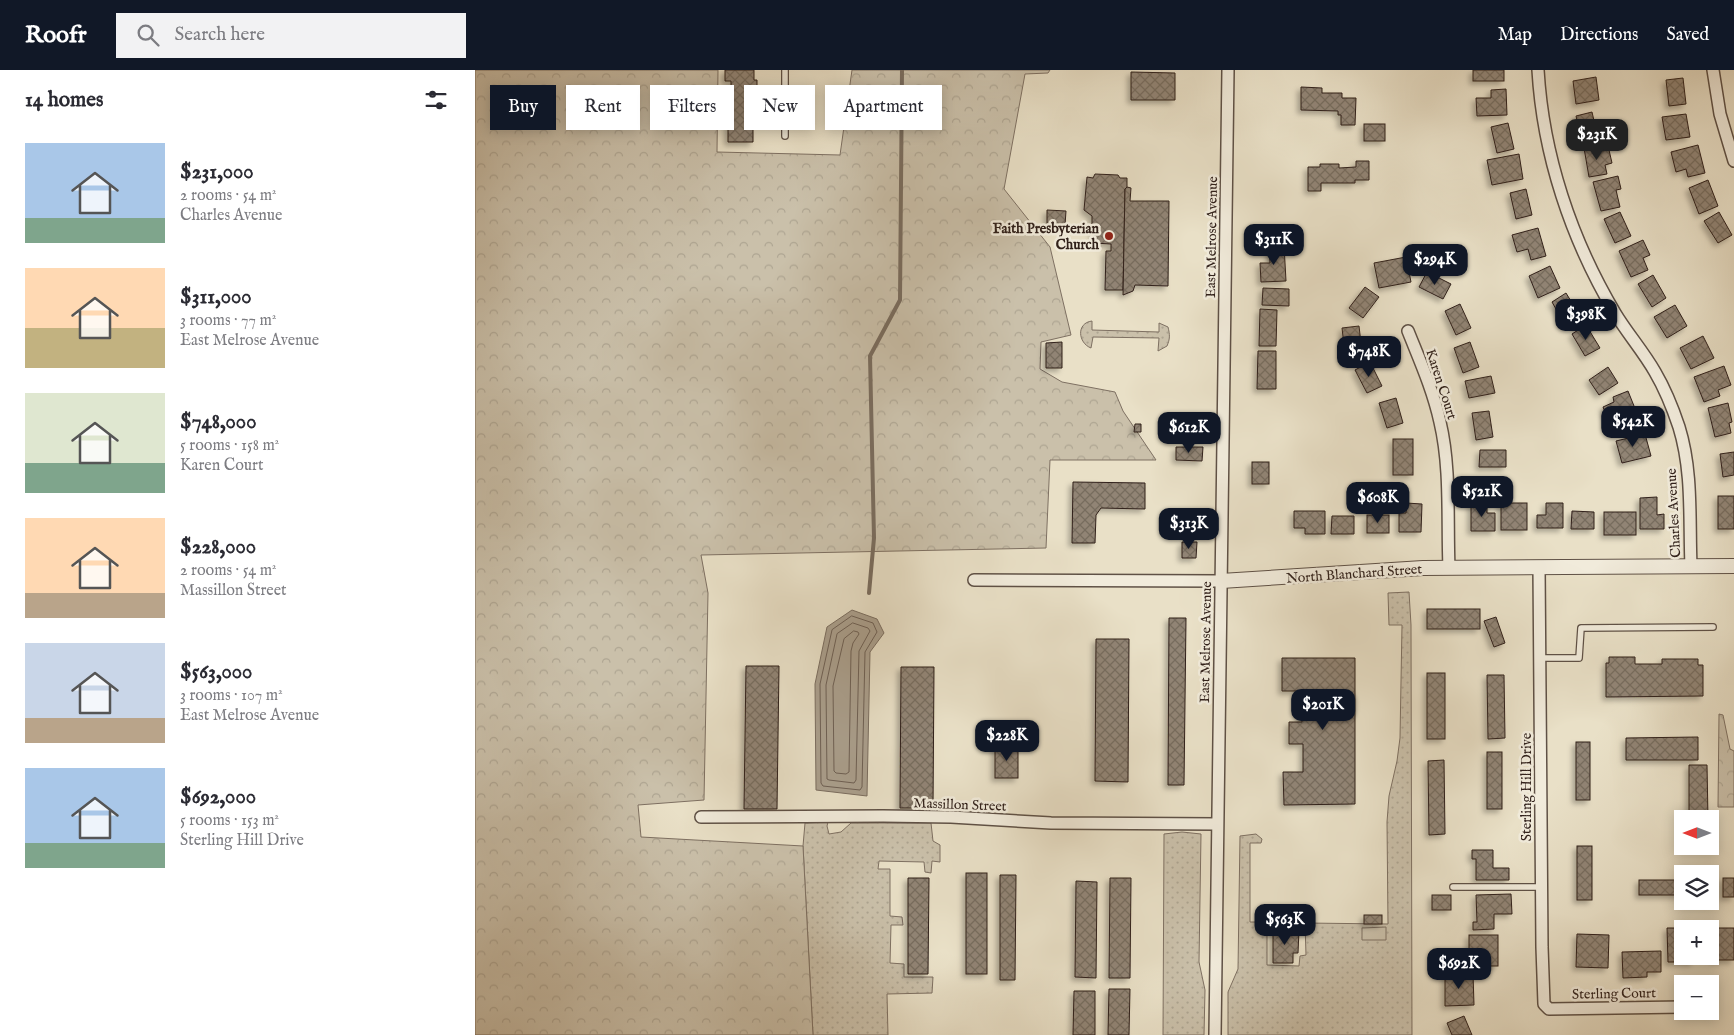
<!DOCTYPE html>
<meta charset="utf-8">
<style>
body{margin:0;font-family:"IM FELL English",serif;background:#f2f2f3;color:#2b2b33;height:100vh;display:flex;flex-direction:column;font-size:19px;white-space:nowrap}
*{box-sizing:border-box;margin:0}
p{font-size:16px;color:#7c7c81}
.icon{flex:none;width:28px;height:28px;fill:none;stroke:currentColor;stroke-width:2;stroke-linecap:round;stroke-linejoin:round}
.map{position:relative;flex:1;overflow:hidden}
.drawer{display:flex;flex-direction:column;background:#fff;width:475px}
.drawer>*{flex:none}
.top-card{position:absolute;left:15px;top:15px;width:475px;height:45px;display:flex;gap:10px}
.needle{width:32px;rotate:270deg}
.buttons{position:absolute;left:1199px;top:740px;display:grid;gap:10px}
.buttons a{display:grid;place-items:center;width:45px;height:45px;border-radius:0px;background:#fff;box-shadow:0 2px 12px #0003;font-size:25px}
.price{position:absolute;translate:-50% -42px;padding:0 11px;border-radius:10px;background:#111827;color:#fff;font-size:16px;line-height:32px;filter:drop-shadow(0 1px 2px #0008)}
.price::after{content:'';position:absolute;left:50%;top:30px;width:15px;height:11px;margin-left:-8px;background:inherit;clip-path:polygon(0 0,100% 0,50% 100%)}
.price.active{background:#222;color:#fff}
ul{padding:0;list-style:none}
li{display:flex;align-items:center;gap:15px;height:125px;padding:0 25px}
li span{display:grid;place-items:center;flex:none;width:140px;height:100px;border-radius:0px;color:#555}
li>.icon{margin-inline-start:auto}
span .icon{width:60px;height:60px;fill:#fffc;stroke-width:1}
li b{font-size:21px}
h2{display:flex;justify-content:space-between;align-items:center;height:60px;padding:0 25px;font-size:21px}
.pill{padding:0 18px;border-radius:0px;background:#fff;box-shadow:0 2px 12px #0003;font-size:18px;line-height:45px}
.pill.active{background:#111827;color:#fff}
header{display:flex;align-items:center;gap:30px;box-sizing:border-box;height:70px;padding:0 25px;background:#111827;color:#fff}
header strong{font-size:24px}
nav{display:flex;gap:28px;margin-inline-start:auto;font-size:18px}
.search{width:350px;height:45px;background:#f2f2f3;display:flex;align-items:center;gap:12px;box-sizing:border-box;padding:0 18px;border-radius:0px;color:#7c7c81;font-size:19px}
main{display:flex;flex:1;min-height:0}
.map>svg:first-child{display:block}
.grass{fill:url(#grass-dots);stroke:#7e7062}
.forest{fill:url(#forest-crowns);stroke:#7e7062}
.garden{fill:#cac0aa;stroke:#7e7062}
.water{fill:#aa9f8d;stroke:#7a6d5f}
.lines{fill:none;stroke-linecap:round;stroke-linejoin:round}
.shore{stroke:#6e6054;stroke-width:1}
.stream{stroke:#7a6d5f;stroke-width:4}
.building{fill:url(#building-cross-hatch);stroke:#31211b;filter:url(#shadow)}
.service-casing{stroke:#5f5146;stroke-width:8}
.minor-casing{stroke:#5f5146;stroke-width:14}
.tertiary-casing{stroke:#5f5146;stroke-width:16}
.service{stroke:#f1ebdb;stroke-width:5.5}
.minor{stroke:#f1ebdb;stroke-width:11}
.tertiary{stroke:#f1ebdb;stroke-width:14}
.poi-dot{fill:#8f2418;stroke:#f1ebdb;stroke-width:2}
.labels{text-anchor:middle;stroke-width:5;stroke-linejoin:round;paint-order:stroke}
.poi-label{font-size:14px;font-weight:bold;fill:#31211b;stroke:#f1ebdb;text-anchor:end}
.street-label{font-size:14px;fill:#31211b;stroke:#f1ebdb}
</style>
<header>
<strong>Roofr</strong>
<div class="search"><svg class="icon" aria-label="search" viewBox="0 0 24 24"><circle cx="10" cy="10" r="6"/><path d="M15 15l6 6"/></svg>Search here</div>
<nav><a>Map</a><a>Directions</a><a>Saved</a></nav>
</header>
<main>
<section class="drawer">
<h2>14 homes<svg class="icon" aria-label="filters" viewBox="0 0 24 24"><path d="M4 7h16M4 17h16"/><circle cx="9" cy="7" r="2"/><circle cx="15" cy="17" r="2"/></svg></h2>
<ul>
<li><span style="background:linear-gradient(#a9c7e8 75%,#7fa58c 0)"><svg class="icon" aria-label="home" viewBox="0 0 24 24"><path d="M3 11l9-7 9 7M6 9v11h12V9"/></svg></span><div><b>$231,000</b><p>2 rooms · 54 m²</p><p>Charles Avenue</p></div></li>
<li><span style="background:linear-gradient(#ffd9b3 60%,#c2b280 0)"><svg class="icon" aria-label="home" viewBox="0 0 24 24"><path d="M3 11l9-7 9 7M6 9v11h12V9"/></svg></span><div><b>$311,000</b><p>3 rooms · 77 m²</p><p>East Melrose Avenue</p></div></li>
<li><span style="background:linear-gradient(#dfe7d0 70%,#7fa58c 0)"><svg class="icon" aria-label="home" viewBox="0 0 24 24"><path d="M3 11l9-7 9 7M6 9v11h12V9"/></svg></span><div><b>$748,000</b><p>5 rooms · 158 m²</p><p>Karen Court</p></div></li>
<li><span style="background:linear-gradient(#ffd9b3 75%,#b9a48a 0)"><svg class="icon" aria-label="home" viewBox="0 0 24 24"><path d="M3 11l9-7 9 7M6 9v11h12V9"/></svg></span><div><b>$228,000</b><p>2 rooms · 54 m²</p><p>Massillon Street</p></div></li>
<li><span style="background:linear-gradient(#c9d6e8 75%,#b9a48a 0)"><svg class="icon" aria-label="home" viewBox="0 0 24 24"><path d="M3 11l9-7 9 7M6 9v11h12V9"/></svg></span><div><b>$563,000</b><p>3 rooms · 107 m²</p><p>East Melrose Avenue</p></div></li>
<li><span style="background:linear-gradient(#a9c7e8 75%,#7fa58c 0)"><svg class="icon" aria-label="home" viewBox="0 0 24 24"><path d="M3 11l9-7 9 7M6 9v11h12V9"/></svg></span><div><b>$692,000</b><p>5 rooms · 153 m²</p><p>Sterling Hill Drive</p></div></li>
</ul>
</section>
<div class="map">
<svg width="1259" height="965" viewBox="0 0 1259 965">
<defs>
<pattern id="grass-dots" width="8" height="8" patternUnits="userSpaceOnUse" patternTransform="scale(1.25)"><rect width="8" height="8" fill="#cac0aa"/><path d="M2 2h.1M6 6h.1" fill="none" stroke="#aea592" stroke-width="1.8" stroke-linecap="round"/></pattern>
<pattern id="forest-crowns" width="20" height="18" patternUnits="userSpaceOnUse" patternTransform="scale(1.25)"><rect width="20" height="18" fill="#cac0aa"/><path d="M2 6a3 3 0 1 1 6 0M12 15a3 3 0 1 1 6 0" fill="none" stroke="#aea592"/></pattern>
<pattern id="building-cross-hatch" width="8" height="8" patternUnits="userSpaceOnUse" patternTransform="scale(1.25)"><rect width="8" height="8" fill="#918474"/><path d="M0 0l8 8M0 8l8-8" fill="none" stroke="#776c5e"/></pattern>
<filter id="shadow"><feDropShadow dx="-3.5" dy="3.5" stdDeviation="2.5" flood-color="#0004"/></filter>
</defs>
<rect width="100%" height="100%" fill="#e9e0c7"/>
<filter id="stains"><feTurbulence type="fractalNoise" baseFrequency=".004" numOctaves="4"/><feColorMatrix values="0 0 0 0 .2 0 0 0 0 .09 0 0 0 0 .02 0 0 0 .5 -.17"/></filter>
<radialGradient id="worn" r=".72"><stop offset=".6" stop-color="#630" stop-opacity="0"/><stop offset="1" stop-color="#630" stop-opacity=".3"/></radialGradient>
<g class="grass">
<path d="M617 251V260L684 262V253L693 257C695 265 695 269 692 276L683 281 684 268 618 267 616 278C603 273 601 253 617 251Z"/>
<polygon points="934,522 936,555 937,965 753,965 753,922 763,899 765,766 781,764 787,769 786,773 775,773 775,852 792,852 792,895 824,896 825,886 831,885 830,853 913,854 912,752 914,726 922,691 925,668 927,555 914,555 913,523"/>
<polygon points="353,752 352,756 354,764 366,762 376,753 456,753 458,771 465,775 465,792 457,791 456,803 450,802 449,792 404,791 403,799 415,799 415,846 427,847 428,855 416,855 415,893 429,894 429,907 458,907 457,923 412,924 413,965 338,965 328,776 330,753"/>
<polygon points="707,762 726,764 724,892 730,920 729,965 688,965 689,764"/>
</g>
<g class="forest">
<polygon points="0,0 243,0 242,82 365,85 377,0 575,0 573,3 550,4 529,119 575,177 596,265 566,272 565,299 587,312 640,322 648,341 681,390 575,390 571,478 226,485 233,523 229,730 163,735 166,767 328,776 338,965 0,965"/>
<polygon points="1244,644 1248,645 1255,679 1259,681 1259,737 1243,737"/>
</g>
<polygon class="garden" points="911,857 911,870 887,870 887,858"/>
<polygon class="water" points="377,540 402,549 409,563 395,582 392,726 341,720 340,614 352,557"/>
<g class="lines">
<g class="shore">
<polygon points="377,546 398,553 402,562 390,582 387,717 385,720 348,716 346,713 345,614 357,560"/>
<polygon points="378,553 393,558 395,561 384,581 381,710 379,713 354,710 352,709 351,615 362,564"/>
<polygon points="379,561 383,562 384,564 378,573 376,581 374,702 371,704 361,703 359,701 358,616 369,569"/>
</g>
<polyline class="stream" points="394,523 399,468 395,286 425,230 427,0"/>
</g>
<g class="building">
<polygon points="250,0 279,0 279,10 282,10 282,41 278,41 278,72 253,72 253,39 256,39 256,11 250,11"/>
<rect x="998" y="0" width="31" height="11"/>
<polygon points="656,2 700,3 700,30 656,30"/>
<polygon points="1121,7 1124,30 1101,34 1098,11"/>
<polygon points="1208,8 1211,34 1194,36 1191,10"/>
<polygon points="826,17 847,18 847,23 867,23 867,28 881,28 880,55 866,55 866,45 863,45 863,41 826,40"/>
<polygon points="1031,19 1032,45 1002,46 1001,28 1016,28 1016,20"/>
<polygon points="1117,42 1123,68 1107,72 1101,46"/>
<polygon points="1211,44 1215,67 1191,70 1187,47"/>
<polygon points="1033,53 1039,79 1022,83 1016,57"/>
<rect x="889" y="54" width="21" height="17"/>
<polygon points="1124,75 1126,81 1134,80 1137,93 1130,95 1132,104 1114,107 1109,78"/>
<polygon points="1223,75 1230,103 1213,107 1211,99 1201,102 1196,82"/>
<polygon points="1044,84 1048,109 1017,115 1012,90"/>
<polygon points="881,91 894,91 894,110 880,110 880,113 846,113 846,121 833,121 833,97 845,97 845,94 864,94 864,98 881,97"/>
<polygon points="620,104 643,105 645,108 652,108 652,117 650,119 648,220 630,220 631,181 636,181 636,174 619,173 619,159 617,159 617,146 609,140 612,107 618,108"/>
<polygon points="1143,106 1146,119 1141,120 1145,137 1126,141 1118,112"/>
<polygon points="1233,110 1243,136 1224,144 1214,118"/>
<polygon points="652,117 656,118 655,131 694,131 693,216 660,215 658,221 648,225 650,119"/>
<polygon points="1051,119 1057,145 1041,149 1035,123"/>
<polygon points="572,140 591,141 590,155 572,154"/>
<polygon points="1145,142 1156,166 1140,173 1129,149"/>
<polygon points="1244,142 1257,165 1243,173 1229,151"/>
<polygon points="1063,158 1071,186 1056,190 1053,179 1042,182 1037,165"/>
<polygon points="1168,170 1175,185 1168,188 1173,200 1156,207 1144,181"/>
<polygon points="809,175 811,211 786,212 785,193 795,193 794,176"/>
<polygon points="931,187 936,212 904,218 899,193"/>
<polygon points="1075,196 1085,218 1063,228 1054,206"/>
<polygon points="952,202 976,214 968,229 944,217"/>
<polygon points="1178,205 1191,228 1177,237 1163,214"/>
<polygon points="890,217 904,227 888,248 874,238"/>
<polygon points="788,218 814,219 814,236 787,235"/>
<polygon points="1091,223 1105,246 1090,255 1077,232"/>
<polygon points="985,234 996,258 981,265 970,241"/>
<polygon points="1200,235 1212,256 1192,268 1179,247"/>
<polygon points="785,239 802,240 801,276 784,276"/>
<polygon points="1111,255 1125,278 1110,286 1097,264"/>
<polygon points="884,256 887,282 870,284 867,258"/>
<polygon points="1228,266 1239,288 1216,299 1205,278"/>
<polygon points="587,272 587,298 571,298 571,273"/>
<polygon points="995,272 1004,297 988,303 979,278"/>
<polygon points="783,281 801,281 801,319 782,319"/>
<polygon points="895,292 907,316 892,323 880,300"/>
<polygon points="1249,296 1256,315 1243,320 1245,326 1229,332 1219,307"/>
<polygon points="1133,297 1143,313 1124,325 1114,310"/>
<polygon points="1016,306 1020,323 994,328 990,311"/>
<polygon points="1153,321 1163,346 1147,352 1143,343 1132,347 1128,337 1139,332 1138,327"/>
<polygon points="921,328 928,353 912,358 904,333"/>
<polygon points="1253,333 1257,352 1254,353 1256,363 1240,367 1233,338"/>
<polygon points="1014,341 1018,367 1001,370 997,343"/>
<polygon points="660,354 666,354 666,362 659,362"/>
<polygon points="1170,364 1176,386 1147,393 1141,371"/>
<rect x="918" y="369" width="20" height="36"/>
<polygon points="701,377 728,377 727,391 701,390"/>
<polygon points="1005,380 1031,380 1031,397 1004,397"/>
<polygon points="1259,382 1259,405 1248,407 1245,384"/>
<rect x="777" y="392" width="17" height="22"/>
<polygon points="598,412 670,413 670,439 626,438 621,445 620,473 597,473"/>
<rect x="1243" y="426" width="16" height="33"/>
<polygon points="1182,427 1182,445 1189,444 1189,459 1165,459 1165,428"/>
<polygon points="931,433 947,434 946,462 924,462 924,443 931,443"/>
<polygon points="996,433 1012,433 1012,443 1020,443 1020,461 996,461"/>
<rect x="1026" y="433" width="26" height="27"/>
<polygon points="1071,433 1088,433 1088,458 1062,458 1062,445 1071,445"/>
<polygon points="819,441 850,441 850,464 830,464 830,458 819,458"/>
<polygon points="1097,441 1119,442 1119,459 1096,459"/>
<rect x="1129" y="442" width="32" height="23"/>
<rect x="892" y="445" width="22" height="18"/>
<polygon points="857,446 879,446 879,464 856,464"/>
<polygon points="707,472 722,472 721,488 707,488"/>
<rect x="952" y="539" width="53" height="20"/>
<polygon points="1021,547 1030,573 1019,577 1009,551"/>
<polygon points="694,548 711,548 709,715 693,715"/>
<polygon points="621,569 654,569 653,712 620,711"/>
<polygon points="1134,587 1160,587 1160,594 1187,594 1187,589 1223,589 1223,595 1228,595 1228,626 1131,627 1131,593 1134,593"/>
<polygon points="807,588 880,588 880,734 809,735 808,702 828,702 828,674 814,674 814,652 827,652 827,621 807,621"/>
<polygon points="271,596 304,596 302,739 269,739"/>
<polygon points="426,597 459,597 458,738 425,738"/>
<rect x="952" y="603" width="18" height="66"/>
<polygon points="1012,605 1029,605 1030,668 1013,669"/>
<polygon points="1223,667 1223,690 1151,690 1151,668"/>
<rect x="1101" y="672" width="14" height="58"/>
<rect x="520" y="676" width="23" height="32"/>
<rect x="1012" y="682" width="15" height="57"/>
<polygon points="969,690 970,764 954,765 953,691"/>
<polygon points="1214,695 1232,695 1233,749 1214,749"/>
<rect x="1102" y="776" width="15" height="54"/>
<polygon points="997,780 1018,780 1018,798 1034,798 1034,810 1001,810 1001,789 997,789"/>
<rect x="491" y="803" width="21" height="101"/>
<polygon points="525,805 541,805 540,910 525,910"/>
<polygon points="433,808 454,808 453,904 433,904"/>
<polygon points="635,808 656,808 655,908 634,908"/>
<rect x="1248" y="808" width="11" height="19"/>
<rect x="1164" y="810" width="44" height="15"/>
<polygon points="601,811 622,812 621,908 600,907"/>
<polygon points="1036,824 1037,844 1019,844 1019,859 998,860 998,852 1002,852 1001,825"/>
<rect x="957" y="825" width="19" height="15"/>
<rect x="889" y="845" width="18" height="9"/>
<polygon points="1192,858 1223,858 1208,859 1208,886 1219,886 1219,892 1193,892"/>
<rect x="1238" y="858" width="21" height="32"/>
<polygon points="798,860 824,860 823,883 818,883 818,893 798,893"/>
<polygon points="1102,864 1134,865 1133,898 1101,897"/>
<rect x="994" y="865" width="29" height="31"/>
<polygon points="1186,881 1186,902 1172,902 1172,907 1148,908 1147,882"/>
<polygon points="970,904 998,904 999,935 970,936"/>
<polygon points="634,919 655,919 654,965 633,965"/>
<polygon points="599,921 620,921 620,965 598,965"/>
<polygon points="989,946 997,965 977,965 972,953"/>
</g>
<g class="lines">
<g class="service-casing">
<g id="service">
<polyline points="310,66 310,0"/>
<polyline points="1065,588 1104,588 1106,558 1238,557"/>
<polyline points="978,817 1067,817"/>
</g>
</g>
<g class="minor-casing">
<g id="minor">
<path d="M1063 0C1068 85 1096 169 1140 243 1152 263 1168 281 1180 302 1190 319 1198 339 1204 357 1218 402 1214 450 1216 496"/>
<polyline points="1238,0 1245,44 1259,91"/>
<path d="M933 261C945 291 958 320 965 352 976 398 972 451 974 498"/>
<polyline points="1064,497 1067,877 1069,934 1074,939 1208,937"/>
<polyline points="499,510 746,511"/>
<polyline points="226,747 408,746 476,747 576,753 742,754"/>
<polyline points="740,965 753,0"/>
</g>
</g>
<g class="tertiary-casing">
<polyline id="tertiary" points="746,511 948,498 1259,496"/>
</g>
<use href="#service" class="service"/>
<use href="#minor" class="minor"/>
<use href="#tertiary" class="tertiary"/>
</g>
<circle class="poi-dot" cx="634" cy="166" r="5"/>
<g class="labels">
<g class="poi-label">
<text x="624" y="163">Faith Presbyterian<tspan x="624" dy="16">Church</tspan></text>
</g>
<g class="street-label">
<text transform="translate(736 167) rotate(-89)" y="5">East Melrose Avenue</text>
<text transform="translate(967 314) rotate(72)" y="5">Karen Court</text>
<text transform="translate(1198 443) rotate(-93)" y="5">Charles Avenue</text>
<text transform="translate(879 503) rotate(-4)" y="5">North Blanchard Street</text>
<text transform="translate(730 572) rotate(-89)" y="5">East Melrose Avenue</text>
<text transform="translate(1051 717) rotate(-90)" y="5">Sterling Hill Drive</text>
<text transform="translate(485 734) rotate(2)" y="5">Massillon Street</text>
<text transform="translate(1139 923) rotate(-1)" y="5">Sterling Court</text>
</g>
</g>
<rect width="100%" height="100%" filter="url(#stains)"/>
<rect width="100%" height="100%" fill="url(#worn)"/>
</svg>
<div class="buttons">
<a><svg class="needle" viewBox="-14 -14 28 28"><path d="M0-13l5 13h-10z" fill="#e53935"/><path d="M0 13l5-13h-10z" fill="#7c7c81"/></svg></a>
<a><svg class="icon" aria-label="layers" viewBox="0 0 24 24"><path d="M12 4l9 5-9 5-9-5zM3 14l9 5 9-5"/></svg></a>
<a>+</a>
<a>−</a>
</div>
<b class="price active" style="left:1122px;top:91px">$231K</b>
<b class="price" style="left:799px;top:196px">$311K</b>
<b class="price" style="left:960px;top:216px">$294K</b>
<b class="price" style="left:1111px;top:271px">$398K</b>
<b class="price" style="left:894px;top:308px">$748K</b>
<b class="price" style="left:1158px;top:378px">$542K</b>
<b class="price" style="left:714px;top:384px">$612K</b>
<b class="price" style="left:1007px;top:448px">$521K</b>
<b class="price" style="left:903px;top:454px">$608K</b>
<b class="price" style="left:714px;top:480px">$313K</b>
<b class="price" style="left:848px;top:661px">$201K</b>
<b class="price" style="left:532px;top:692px">$228K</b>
<b class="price" style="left:810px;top:876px">$563K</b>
<b class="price" style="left:984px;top:920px">$692K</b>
<div class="top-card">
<a class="pill active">Buy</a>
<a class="pill">Rent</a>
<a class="pill">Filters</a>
<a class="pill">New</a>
<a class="pill">Apartment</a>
</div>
</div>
</main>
